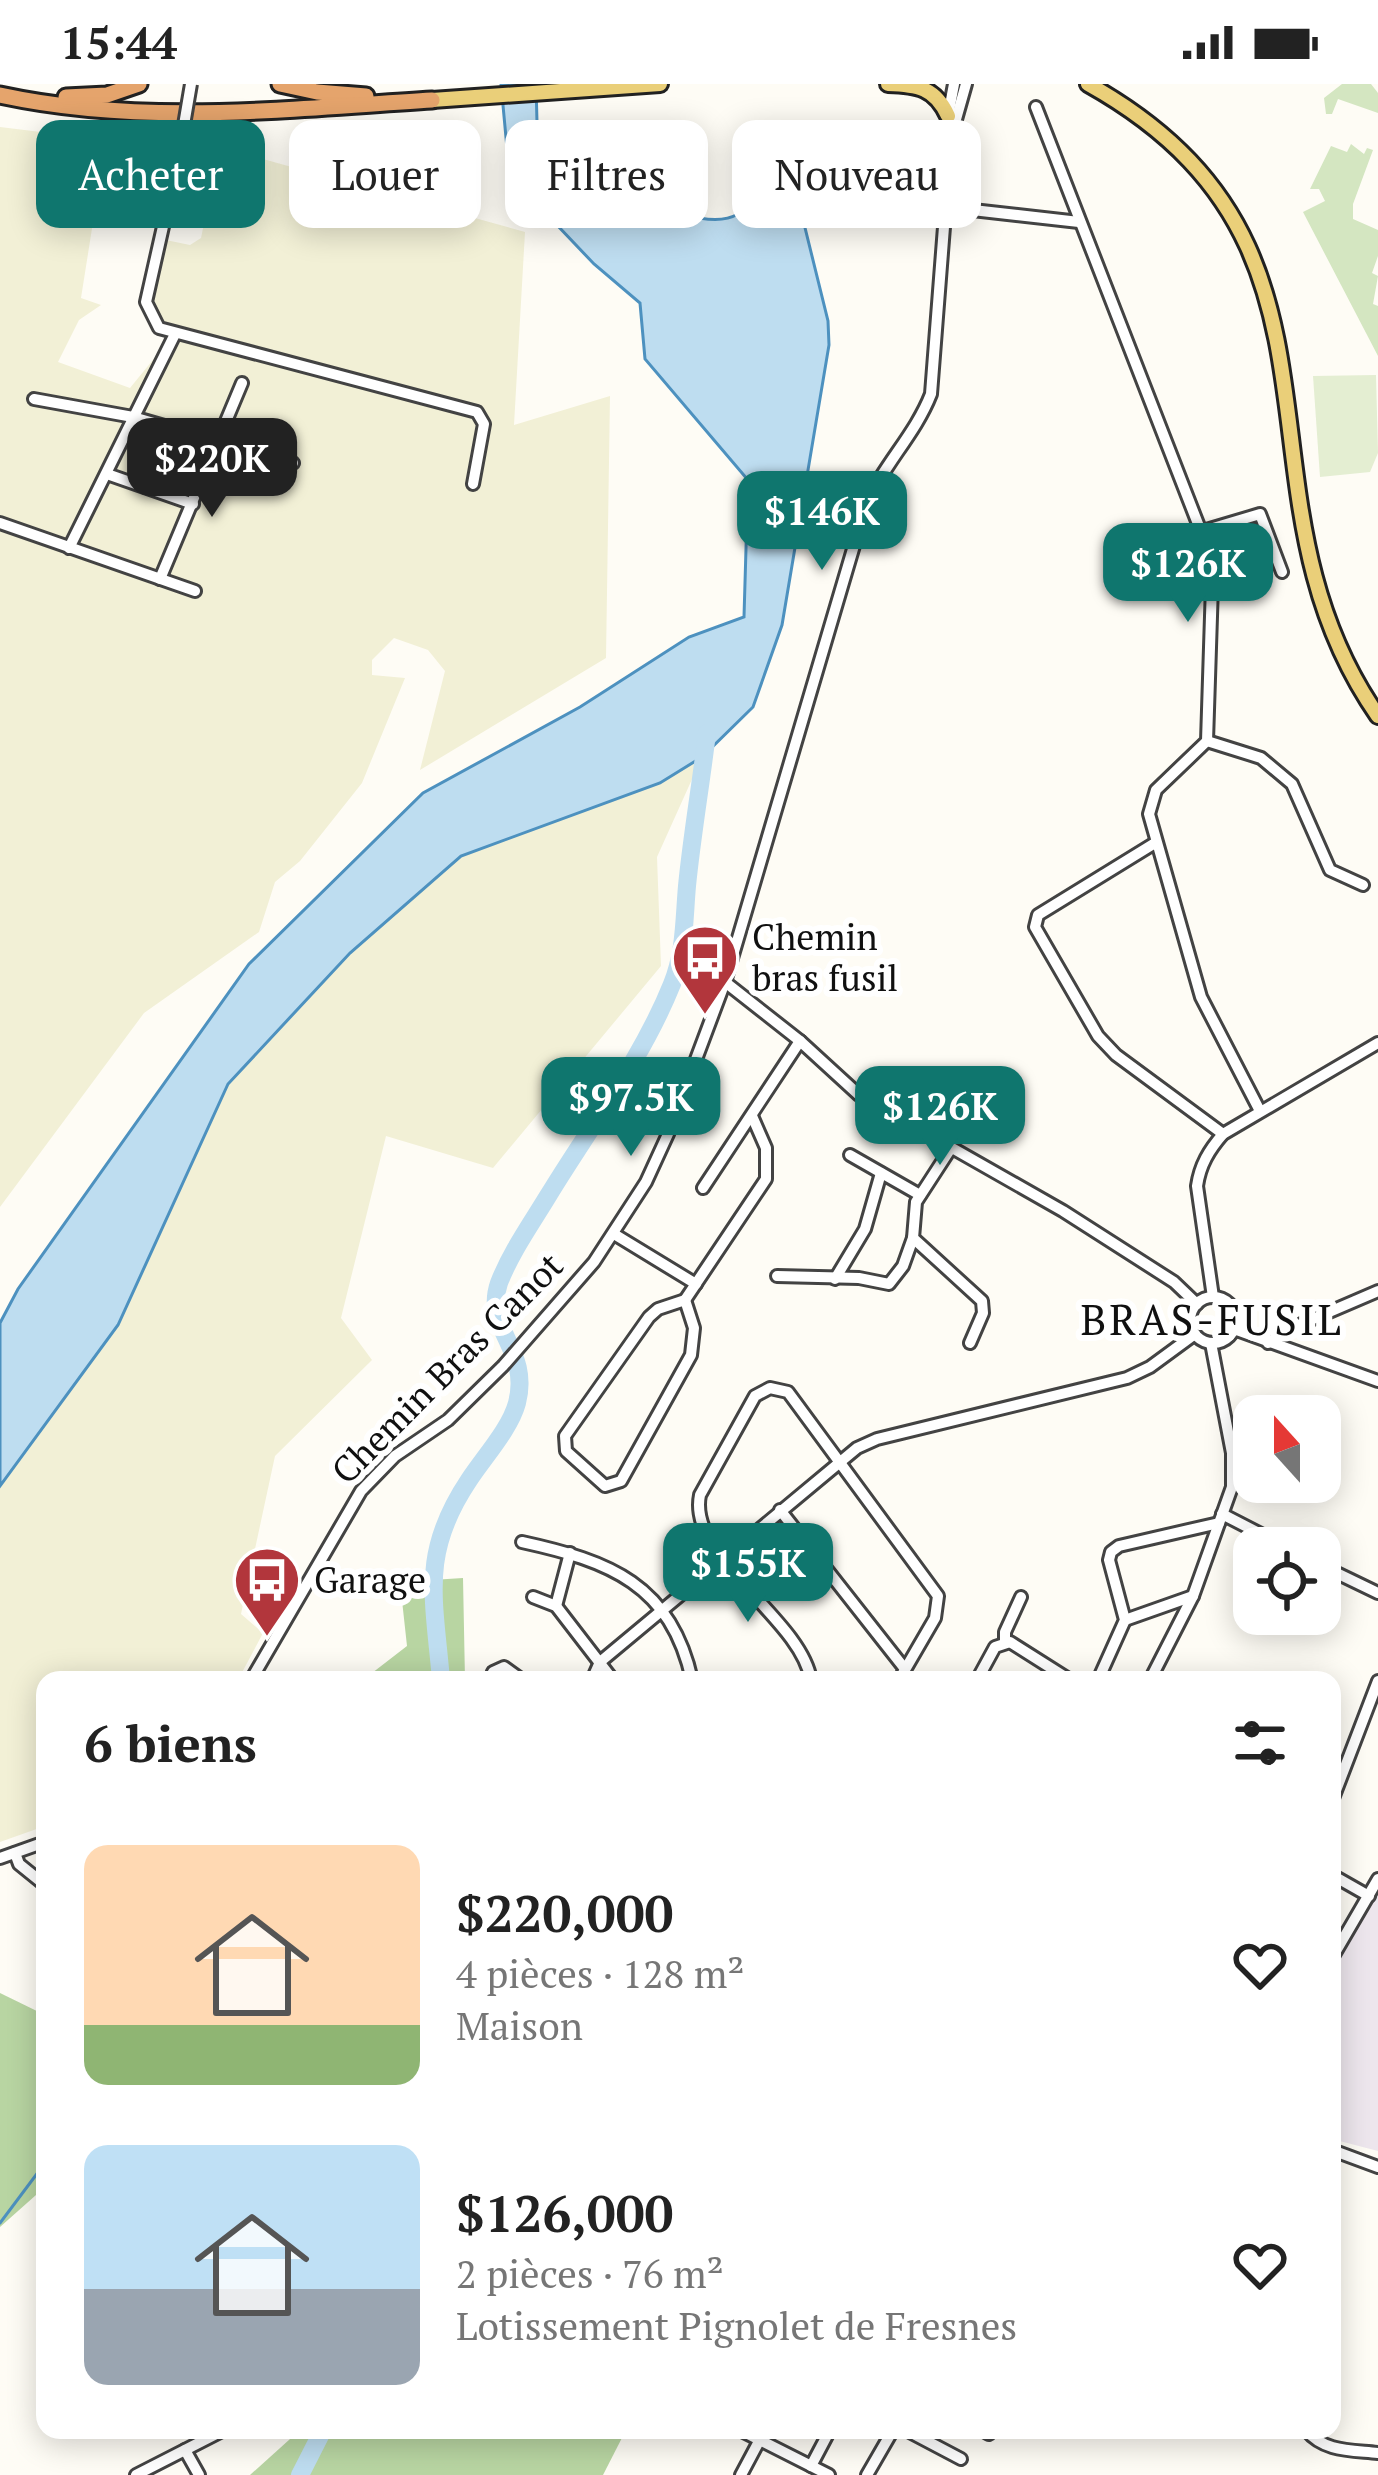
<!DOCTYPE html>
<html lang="fr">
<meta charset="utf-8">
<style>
body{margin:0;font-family:"PT Serif",serif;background:#f2f2f2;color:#222;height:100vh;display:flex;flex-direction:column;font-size:45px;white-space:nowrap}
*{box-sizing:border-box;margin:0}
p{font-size:39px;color:#767676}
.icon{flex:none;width:66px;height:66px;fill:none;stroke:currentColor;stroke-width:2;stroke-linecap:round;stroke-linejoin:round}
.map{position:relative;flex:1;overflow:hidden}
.panel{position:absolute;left:36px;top:1587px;width:1305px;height:768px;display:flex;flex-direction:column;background:#fff;border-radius:24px;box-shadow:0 6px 30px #0003}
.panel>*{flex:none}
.banner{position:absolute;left:36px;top:36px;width:1308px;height:108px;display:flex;gap:24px}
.needle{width:78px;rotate:339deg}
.controls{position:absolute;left:1233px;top:1311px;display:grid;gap:24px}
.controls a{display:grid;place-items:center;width:108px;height:108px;border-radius:24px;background:#fff;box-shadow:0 6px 30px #0003;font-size:60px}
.price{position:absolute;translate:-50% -102px;padding:0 27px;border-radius:24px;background:#0f766e;color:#fff;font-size:39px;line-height:78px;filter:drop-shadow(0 3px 6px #0008)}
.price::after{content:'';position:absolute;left:50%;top:72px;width:36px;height:27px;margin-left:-18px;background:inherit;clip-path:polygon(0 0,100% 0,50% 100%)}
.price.current{background:#222;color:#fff}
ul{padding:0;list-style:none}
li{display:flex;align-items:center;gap:36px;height:300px;padding:0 48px}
li span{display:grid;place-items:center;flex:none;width:336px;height:240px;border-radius:24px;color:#555}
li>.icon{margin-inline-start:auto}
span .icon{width:144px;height:144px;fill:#fffc;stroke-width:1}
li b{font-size:51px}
h2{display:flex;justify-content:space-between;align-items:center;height:144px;padding:0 48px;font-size:51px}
.tag{padding:0 42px;border-radius:24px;background:#fff;box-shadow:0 6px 30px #0003;font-size:42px;line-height:108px}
.tag.current{background:#0f766e;color:#fff}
.status{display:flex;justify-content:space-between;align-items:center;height:84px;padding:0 60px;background:#fff;direction:ltr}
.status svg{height:33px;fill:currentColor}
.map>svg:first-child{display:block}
.industrial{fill:#ede6ed}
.farmland{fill:#f2f0d6}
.green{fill:#d4e6c1}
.forest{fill:#b8d5a2}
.pitch{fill:#e4eed2}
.water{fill:#beddf0;stroke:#4d91bf;stroke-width:3}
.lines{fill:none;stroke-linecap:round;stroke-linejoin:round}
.stream{stroke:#4d91bf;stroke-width:3}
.river{stroke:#beddf0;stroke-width:18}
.minor-casing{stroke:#434343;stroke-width:16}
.major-casing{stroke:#212121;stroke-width:20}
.highway-casing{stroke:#212121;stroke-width:21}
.minor{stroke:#fff;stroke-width:10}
.major{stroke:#eacf79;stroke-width:14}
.highway{stroke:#e5a46c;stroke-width:15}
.minor-bridge-casing{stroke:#434343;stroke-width:16;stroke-linecap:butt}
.minor-bridge{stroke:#fff;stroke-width:10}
.labels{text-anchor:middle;stroke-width:12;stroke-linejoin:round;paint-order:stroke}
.poi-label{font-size:36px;fill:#101010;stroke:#fff;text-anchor:start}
.street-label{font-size:36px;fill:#101010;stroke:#fff}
.quarter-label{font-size:42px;letter-spacing:3px;fill:#101010;stroke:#fff}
</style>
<div class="status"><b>15:44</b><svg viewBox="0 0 49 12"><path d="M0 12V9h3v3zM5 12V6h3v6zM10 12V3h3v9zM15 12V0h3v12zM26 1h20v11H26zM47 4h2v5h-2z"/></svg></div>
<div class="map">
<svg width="1378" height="2391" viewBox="0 0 1378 2391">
<rect width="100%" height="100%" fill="#fefcf5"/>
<polygon class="industrial" points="1378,1795 1378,2067 1332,2055 1332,1870"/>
<g class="farmland">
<polygon points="0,43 106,56 81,214 101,221 79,236 58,278 130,304 174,250 159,244 146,218 161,155 190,161 201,154 218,71 223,64 525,148 514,341 610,312 606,574 420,686 445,587 428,566 394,554 372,576 372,591 405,594 362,699 300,777 275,798 259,848 144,929 0,1123"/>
<polygon points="702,673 657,773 661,882 493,1084 386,1052 341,1234 372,1276 275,1372 241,1530 263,1549 238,1596 45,1596 45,1742 0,1758 0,1402 118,1241 228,1000 350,869 461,772 660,699"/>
</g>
<g class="green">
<polygon points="1342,0 1371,0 1378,9 1378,29 1338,15 1332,30 1326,30 1324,14"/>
<polygon points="1351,60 1364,70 1367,64 1373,66 1353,120 1353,135 1378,146 1378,172 1372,189 1378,192 1373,220 1378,222 1378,272 1303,128 1325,117 1319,105 1310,105 1331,62 1347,68"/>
</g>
<g class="forest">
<polygon points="463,1494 465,1596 363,1596 407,1562 400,1498"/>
<polygon points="0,1909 45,1931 45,2103 0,2143"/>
<polygon points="300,2346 626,2346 603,2391 250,2391"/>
</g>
<polygon class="pitch" points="1376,291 1378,369 1370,388 1320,393 1313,292"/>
<path class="water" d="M501 0H536L537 38 543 49C580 76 692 157 738 130 762 115 741 73 776 76L792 91 828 237 829 261 782 541 753 623 702 673 660 699 461 772 350 869 228 1000 118 1241 0 1402V1239L18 1205 249 880 423 709 580 623 689 553 744 533 748 396 645 275 640 219 594 180 538 121 508 75Z"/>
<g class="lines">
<polyline class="stream" points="0,2139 45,2079"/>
<g class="river">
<path d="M441 1596C434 1513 420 1469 469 1396 484 1373 510 1345 517 1319 531 1265 483 1245 499 1199 511 1168 531 1140 548 1112 590 1043 642 975 672 900 685 868 684 836 687 802 692 751 701 700 707 649"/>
<polyline points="300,2391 323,2346"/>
</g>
<g class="minor-casing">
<g id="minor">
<polyline points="1036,23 1207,463 1212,501 1207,657 1156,706 1149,730 1201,913 1260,1027"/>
<polyline points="948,32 954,0"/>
<polyline points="178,76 146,218 159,244 477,328 484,340 473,400"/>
<polyline points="946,123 1079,138"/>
<polyline points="34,315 133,333 293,379"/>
<polyline points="107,390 193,420"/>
<polyline points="0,439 195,507"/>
<polyline points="1203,447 1260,430 1282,488"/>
<polyline points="69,464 175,250"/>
<polyline points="160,495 242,299"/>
<polyline points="1207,657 1261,674 1292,700 1330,786 1363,801"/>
<polyline points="1155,759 1038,831 1035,843 1098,952 1116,971 1223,1050"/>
<polyline points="725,898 800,957 859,1011 1063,1127 1174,1198 1197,1220"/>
<polyline points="951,1064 916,1118 913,1154 982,1217 983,1229 970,1259"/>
<polyline points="850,1071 920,1111"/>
<polyline points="703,1104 800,957"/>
<polyline points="614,1150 696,1200"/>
<polyline points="777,1192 859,1194 889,1200 903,1182 913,1154"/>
<polyline points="835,1195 865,1145 881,1089"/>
<path d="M1213 1213 1197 1102C1200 1081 1209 1066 1223 1050L1378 959"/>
<circle cx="1213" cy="1236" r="23"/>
<polygon points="685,1216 694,1244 691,1271 621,1397 605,1402 566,1367 565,1352 649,1233 658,1225"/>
<polyline points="685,1216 766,1095 766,1064 752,1032"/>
<polyline points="1234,1245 1378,1297"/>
<polyline points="1268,1259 1285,1247 1378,1207"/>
<polyline points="780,1426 905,1585"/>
<polyline points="1222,1430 1288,1464"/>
<path d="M522 1458C609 1477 671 1500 692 1596"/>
<polyline points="1320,1481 1378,1509"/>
<polyline points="533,1513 556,1522 613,1596"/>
<polyline points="556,1522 570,1469"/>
<polyline points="1125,1536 1193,1512"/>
<polyline points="1005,1558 1005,1548 1021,1513"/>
<path d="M251 1596 361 1407 395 1372 448 1336 503 1282 594 1178 646 1098 668 1050 725 898 866 421C883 381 915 351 931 310L951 53 966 0"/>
<polyline points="490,1596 493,1588 504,1583 522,1596"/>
<polyline points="592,1596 600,1578 857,1364 877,1355 1127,1294 1150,1283 1195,1250"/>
<path d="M811 1596C801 1534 687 1474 700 1411L755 1312 770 1304 788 1308 938 1512 935 1534 899 1596"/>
<polyline points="977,1596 995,1563 1010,1558 1070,1596"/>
<polyline points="1098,1596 1125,1536 1109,1476 1111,1468 1119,1462 1219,1439"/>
<polyline points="1150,1596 1193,1512 1232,1403 1232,1369 1211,1259"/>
<polyline points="1332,1717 1378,1597"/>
<polyline points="15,1769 19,1780 45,1801"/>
<polyline points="0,1774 45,1758"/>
<polyline points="1332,1791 1369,1812"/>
<polyline points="1332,1874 1378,1795"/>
<polyline points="1332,2066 1378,2083"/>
<polyline points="740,2346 829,2391"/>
<polyline points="906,2346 961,2375"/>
<polyline points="982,2346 989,2350"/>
<path d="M1306 2346C1324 2368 1351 2366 1378 2369"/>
<polyline points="185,2366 199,2391"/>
<polyline points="811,2382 830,2346"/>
<polyline points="136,2391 224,2346"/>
<polyline points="741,2391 765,2346"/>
<polyline points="867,2391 893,2346"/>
</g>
</g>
<g class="major-casing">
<g id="major">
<path d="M888 0C917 1 935 3 948 32"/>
<path d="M1088 0C1378 162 1221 407 1378 632"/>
<polyline points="432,16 660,0"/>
</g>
</g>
<g class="highway-casing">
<g id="highway">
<polyline points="280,0 317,8 366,12"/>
<path d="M0 11C143 42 287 25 432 16"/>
<polyline points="66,13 107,11 139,0"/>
</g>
</g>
<use href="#minor" class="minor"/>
<use href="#major" class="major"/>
<use href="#highway" class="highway"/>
<g class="minor-bridge-casing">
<polyline id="minor-bridge" points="178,76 191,0"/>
</g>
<use href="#minor-bridge" class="minor-bridge"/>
</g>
<defs>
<g id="bus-pin" transform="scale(3.45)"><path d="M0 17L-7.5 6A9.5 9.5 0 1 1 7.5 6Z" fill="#b2363c" stroke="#fff"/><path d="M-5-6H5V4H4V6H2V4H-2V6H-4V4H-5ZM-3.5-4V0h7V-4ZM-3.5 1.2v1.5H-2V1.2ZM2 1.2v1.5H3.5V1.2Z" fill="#fff"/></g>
</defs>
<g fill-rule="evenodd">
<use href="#bus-pin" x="705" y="874"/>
<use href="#bus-pin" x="267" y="1496"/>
</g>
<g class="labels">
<g class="poi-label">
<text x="752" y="866">Chemin<tspan x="752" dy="41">bras fusil</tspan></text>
<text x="314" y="1509">Garage</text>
</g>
<g class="street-label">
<text transform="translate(447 1284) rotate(-45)" y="13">Chemin Bras Canot</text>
</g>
<g class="quarter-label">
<text x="1212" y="1251">BRAS-FUSIL</text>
</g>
</g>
</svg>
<div class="controls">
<a><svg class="needle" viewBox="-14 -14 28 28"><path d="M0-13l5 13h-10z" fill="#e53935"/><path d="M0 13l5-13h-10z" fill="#767676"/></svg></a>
<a><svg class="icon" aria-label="locate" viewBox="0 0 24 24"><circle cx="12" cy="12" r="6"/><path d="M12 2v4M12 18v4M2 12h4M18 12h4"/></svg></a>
</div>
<b class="price current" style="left:212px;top:436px">$220K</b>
<b class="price" style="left:822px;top:489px">$146K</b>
<b class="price" style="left:1188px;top:541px">$126K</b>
<b class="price" style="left:631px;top:1075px">$97.5K</b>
<b class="price" style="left:940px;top:1084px">$126K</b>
<b class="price" style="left:748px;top:1541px">$155K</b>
<div class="banner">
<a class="tag current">Acheter</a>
<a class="tag">Louer</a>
<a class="tag">Filtres</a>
<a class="tag">Nouveau</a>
</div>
<section class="panel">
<h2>6 biens<svg class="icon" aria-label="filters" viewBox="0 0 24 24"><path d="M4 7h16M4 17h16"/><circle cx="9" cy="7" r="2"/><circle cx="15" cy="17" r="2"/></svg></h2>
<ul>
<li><span style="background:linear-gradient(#ffd9b3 75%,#8fb573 0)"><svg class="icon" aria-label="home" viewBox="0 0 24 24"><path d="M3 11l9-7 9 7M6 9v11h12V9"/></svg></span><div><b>$220,000</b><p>4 pièces · 128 m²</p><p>Maison</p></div><svg class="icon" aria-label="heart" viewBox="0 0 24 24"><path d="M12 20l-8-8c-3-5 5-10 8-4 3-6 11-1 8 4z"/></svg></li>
<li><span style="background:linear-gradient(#bfe0f5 60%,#9aa5b1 0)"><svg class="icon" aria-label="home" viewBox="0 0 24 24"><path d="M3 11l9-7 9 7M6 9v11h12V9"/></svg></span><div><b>$126,000</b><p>2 pièces · 76 m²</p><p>Lotissement Pignolet de Fresnes</p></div><svg class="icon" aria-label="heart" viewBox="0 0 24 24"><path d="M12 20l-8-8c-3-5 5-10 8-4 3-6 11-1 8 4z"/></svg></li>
</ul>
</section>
</div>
